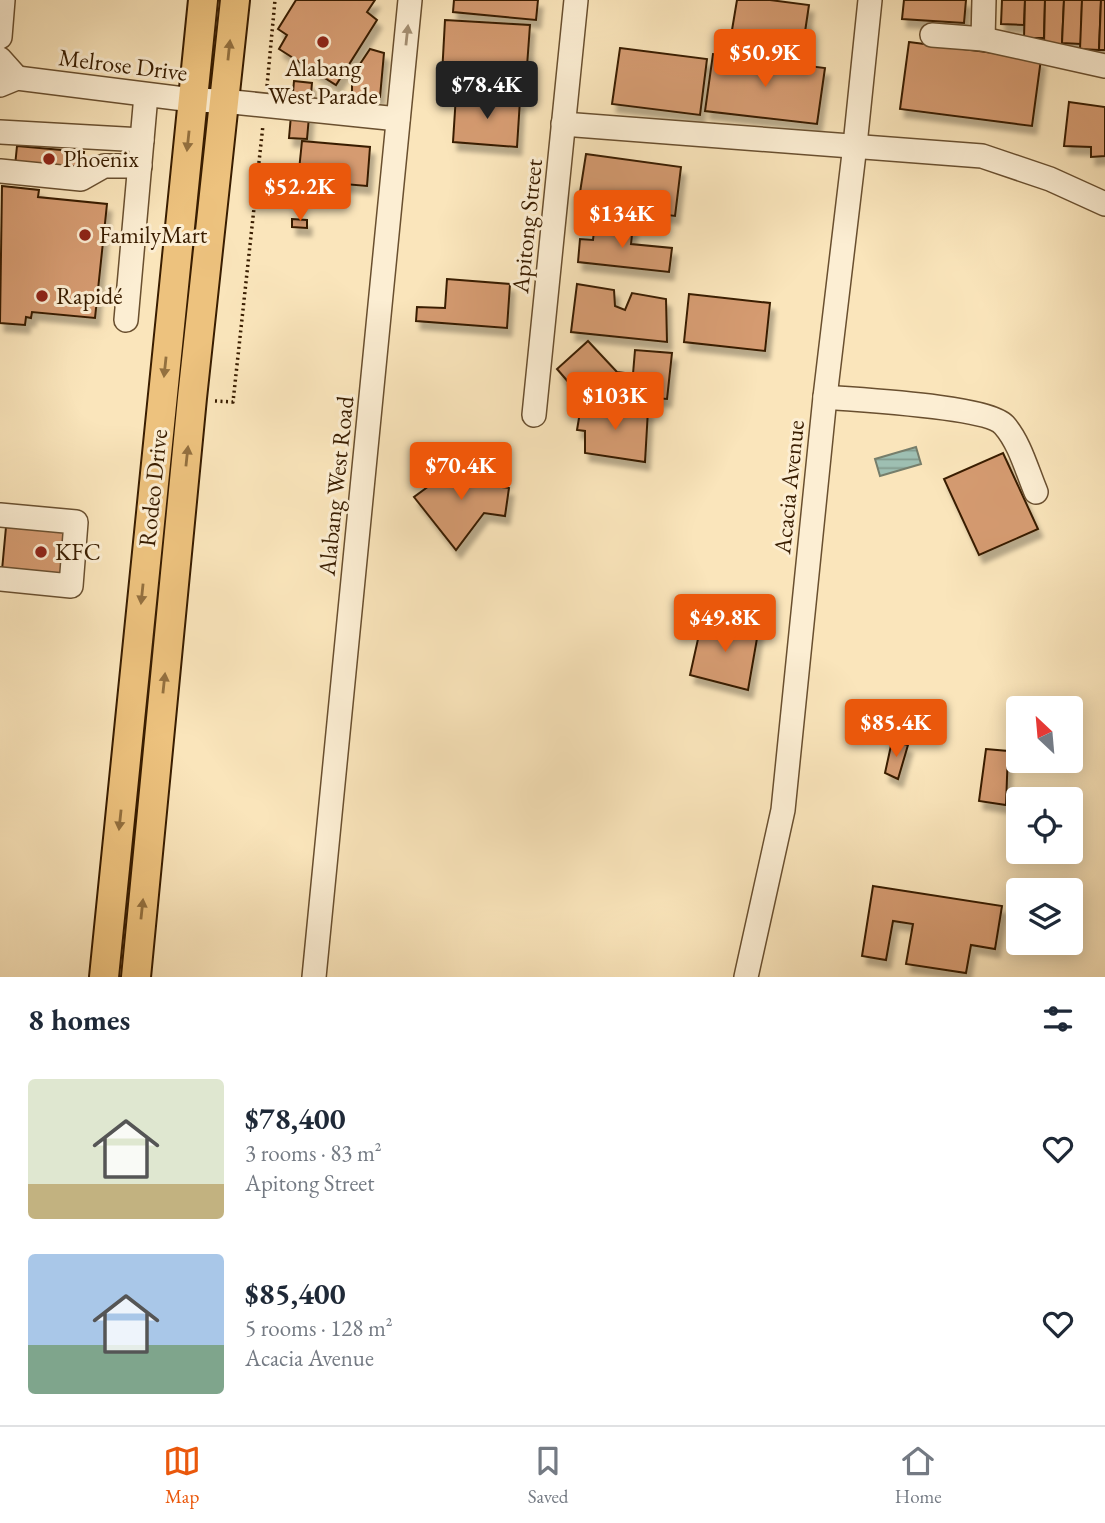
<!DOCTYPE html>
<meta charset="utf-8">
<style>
body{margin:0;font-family:"EB Garamond",serif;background:#f2f2f3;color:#1f2937;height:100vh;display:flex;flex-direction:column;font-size:26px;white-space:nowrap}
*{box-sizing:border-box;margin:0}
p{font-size:23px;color:#747a83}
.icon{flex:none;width:38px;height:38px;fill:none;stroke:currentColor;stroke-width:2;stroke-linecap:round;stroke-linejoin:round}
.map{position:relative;height:977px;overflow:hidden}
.panel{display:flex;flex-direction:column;background:#fff;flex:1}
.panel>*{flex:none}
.needle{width:46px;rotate:334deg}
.buttons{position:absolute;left:1006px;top:696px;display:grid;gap:14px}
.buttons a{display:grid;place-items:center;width:77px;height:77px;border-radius:7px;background:#fff;box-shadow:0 4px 18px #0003;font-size:35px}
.price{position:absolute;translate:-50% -60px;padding:0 16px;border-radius:7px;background:#ea580c;color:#fff;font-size:23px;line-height:46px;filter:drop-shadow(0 2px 4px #0008)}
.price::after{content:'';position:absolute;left:50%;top:42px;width:21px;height:16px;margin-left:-10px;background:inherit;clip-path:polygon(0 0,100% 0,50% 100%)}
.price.active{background:#222;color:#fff}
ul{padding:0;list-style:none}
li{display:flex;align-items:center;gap:21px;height:175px;padding:0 28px}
li span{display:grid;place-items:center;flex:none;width:196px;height:140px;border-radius:7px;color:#555}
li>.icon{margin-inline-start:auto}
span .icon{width:84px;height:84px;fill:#fffc;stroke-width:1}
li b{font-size:30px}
h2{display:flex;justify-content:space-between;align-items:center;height:84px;padding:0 28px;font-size:30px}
.tabs{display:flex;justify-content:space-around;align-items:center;height:98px;border-top:2px solid #e0e1e3;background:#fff;font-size:19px;color:#747a83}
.tabs a{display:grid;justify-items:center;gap:4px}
.tabs .active{color:#ea580c}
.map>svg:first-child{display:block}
.water{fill:url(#water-rules);stroke:#767e6b;stroke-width:2}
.building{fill:#d59b71;stroke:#391d00;stroke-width:2;filter:url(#shadow)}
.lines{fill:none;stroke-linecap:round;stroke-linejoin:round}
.minor-casing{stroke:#694f2f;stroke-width:26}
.major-casing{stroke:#391d00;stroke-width:32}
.path{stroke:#391d00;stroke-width:3.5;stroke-dasharray:2 3.5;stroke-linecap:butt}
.minor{stroke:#fceed3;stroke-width:23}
.major{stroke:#edc27e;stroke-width:28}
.oneway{fill:#a49074}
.oneway2{fill:#93703f}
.poi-dot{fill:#8f2418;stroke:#fceed3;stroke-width:2.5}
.labels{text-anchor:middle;stroke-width:6;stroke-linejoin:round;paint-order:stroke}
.street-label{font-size:24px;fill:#391d00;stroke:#fceed3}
.poi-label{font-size:24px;fill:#391d00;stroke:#fceed3;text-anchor:start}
</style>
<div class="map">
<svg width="1105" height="977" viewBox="0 0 1105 977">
<defs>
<pattern id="water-rules" width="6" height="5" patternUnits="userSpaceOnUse" patternTransform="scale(1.75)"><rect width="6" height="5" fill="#9ebfb2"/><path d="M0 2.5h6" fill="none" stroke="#829b8e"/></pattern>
<filter id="shadow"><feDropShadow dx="4.5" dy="8" stdDeviation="2" flood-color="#0004"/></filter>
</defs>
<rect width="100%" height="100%" fill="#fae5bb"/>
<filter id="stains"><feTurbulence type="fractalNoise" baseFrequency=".00286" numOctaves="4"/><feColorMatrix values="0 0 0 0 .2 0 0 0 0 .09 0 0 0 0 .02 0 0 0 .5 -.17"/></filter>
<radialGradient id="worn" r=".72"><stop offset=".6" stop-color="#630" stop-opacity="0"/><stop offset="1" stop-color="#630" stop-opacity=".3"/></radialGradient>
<polygon class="water" points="916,447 921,464 880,476 875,459"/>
<g class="building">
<polygon points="296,0 375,0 367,12 377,20 336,85 279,49 287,35 278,29"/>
<polygon points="454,0 538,0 536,20 453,12"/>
<polygon points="737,0 770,0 809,5 802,52 730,42"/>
<polygon points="904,0 966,0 964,23 902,19"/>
<polygon points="1002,0 1025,0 1024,25 1001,24"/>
<polygon points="1025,0 1045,0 1044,38 1024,38"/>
<polygon points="1045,0 1064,0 1062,44 1044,44"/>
<polygon points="1064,0 1082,0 1081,44 1062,43"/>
<polygon points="1082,0 1101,0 1099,50 1080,49"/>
<polygon points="1101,0 1105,0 1105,50 1099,50"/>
<polygon points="445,20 530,25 526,80 442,75"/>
<polygon points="909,42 1041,59 1032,126 900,109"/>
<polygon points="620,48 707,59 700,115 612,104"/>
<polygon points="370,49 384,53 380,97 352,94 352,76"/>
<polygon points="713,54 825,68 817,124 705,111"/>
<polygon points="294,81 312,83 307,139 289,138"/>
<polygon points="456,95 520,100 517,147 453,142"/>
<polygon points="1069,102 1105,107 1105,156 1091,157 1091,147 1064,146"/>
<polygon points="302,141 370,147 367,186 298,180"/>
<polygon points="17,146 84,152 82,172 15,166"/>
<polygon points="586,154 681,167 675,216 644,212 646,197 606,192 603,208 578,205"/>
<polygon points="2,186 39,190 38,197 107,204 95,318 32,312 31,318 26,317 25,325 0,323"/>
<polygon points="292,219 307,220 307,228 292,227"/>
<polygon points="595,222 633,226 631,244 672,248 669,272 578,262 580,239 593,240"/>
<polygon points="447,279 510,284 507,328 416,321 417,307 445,308"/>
<polygon points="577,284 614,290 615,306 625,310 632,293 666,299 667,342 571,332"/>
<polygon points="689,294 770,303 765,351 684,342"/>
<polygon points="588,341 617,372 633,374 635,350 672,353 667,399 631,396 632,386 616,385 610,390 602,381 583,399 557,369"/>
<polygon points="581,406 648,410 645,462 585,453 585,431 577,430"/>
<polygon points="1003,453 1038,529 979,555 944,479"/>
<polygon points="463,461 488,485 509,488 505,516 484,513 456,550 414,497"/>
<polygon points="6,527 67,532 64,576 2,570"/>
<polygon points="702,621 759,627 748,690 690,675"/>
<polygon points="892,741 908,745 898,779 885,773"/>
<polygon points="986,749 1008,751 1006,805 979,801"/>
<polygon points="873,886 1002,906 995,949 971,945 966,973 906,964 913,924 893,921 886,960 862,956"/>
</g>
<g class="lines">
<g class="minor-casing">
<g id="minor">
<polyline points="932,35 983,39 1105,66"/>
<polyline points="0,37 3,0"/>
<polyline points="983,39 984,0"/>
<polyline points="0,59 17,78"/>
<polyline points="0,85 17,78 192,100 223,101 398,119"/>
<polyline points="563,124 982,156 1050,179 1105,204"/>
<polyline points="0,132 142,140"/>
<polyline points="0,171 81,179 104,166 140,166"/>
<polyline points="126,320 146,95"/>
<path d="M825 397C856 400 987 406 1004 425 1020 443 1027 471 1036 492"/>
<polyline points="534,415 576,0"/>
<polyline points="0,515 76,522 71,586 0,579"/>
<polyline points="314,977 410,0"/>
<polyline points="746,977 783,810 825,397 855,145 870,0"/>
</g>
</g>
<g class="major-casing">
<g id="major">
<polyline points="104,977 203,0"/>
<polyline points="136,977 192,398 235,0"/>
</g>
</g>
<g class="path">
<polyline points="267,86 275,0"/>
<polyline points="215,401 233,402 263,125"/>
</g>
<use href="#minor" class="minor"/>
<use href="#major" class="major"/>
</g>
<defs><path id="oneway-solid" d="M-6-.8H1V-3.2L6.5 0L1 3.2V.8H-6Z" transform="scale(1.75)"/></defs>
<use class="oneway" href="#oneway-solid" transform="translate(407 35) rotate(-84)"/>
<g class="oneway2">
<use href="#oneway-solid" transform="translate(229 50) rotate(-84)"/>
<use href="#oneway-solid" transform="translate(188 141) rotate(96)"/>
<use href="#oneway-solid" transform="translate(165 367) rotate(96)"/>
<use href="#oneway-solid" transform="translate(187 456) rotate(-84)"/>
<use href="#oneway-solid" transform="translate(142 594) rotate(96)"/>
<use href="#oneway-solid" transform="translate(164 683) rotate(-84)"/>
<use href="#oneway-solid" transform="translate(120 820) rotate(96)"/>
<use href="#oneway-solid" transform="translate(142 909) rotate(-84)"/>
</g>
<g class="poi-dot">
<circle cx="323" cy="42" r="7"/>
<circle cx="49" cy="159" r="7"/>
<circle cx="85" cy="235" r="7"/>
<circle cx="42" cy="296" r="7"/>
<circle cx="41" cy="552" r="7"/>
</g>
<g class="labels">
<g class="street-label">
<text transform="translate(123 65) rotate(7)" y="8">Melrose Drive</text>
<text transform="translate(527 226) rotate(-84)" y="8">Apitong Street</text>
<text transform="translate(336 486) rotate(-84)" y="8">Alabang West Road</text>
<text transform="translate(789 487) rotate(-84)" y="8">Acacia Avenue</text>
<text transform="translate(153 488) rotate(-84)" y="8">Rodeo Drive</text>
</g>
<g class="poi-label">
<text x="323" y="76" text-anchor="middle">Alabang<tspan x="323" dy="28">West Parade</tspan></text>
<text x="63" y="167">Phoenix</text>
<text x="99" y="243">FamilyMart</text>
<text x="56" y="304">Rapidé</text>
<text x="55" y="560">KFC</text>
</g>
</g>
<rect width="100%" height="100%" filter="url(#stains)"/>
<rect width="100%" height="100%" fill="url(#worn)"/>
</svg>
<div class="buttons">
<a><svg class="needle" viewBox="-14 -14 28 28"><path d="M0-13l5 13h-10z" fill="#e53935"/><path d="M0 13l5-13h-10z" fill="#747a83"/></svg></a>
<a><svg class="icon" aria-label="locate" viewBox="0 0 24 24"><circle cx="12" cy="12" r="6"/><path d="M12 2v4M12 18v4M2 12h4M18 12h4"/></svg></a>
<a><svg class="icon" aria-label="layers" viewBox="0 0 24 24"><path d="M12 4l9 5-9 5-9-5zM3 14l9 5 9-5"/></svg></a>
</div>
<b class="price" style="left:765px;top:89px">$50.9K</b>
<b class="price active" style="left:487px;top:121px">$78.4K</b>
<b class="price" style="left:300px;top:223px">$52.2K</b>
<b class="price" style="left:622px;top:250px">$134K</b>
<b class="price" style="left:615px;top:432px">$103K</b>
<b class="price" style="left:461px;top:502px">$70.4K</b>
<b class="price" style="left:725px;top:654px">$49.8K</b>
<b class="price" style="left:896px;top:759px">$85.4K</b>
</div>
<section class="panel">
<h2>8 homes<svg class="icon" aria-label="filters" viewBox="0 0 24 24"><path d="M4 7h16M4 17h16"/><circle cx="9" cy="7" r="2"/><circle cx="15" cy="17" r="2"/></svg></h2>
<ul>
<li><span style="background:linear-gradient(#dfe7d0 75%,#c2b280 0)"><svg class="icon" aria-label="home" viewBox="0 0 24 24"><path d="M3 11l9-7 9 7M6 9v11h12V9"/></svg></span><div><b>$78,400</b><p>3 rooms · 83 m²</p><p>Apitong Street</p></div><svg class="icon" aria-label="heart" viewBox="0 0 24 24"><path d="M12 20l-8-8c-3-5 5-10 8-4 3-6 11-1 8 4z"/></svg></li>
<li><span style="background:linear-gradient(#a9c7e8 65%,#7fa58c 0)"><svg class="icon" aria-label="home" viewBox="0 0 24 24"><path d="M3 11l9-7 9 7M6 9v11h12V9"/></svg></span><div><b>$85,400</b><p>5 rooms · 128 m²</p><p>Acacia Avenue</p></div><svg class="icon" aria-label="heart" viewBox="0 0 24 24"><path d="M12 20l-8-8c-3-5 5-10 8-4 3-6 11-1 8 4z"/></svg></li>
</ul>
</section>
<nav class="tabs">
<a class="active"><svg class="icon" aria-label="map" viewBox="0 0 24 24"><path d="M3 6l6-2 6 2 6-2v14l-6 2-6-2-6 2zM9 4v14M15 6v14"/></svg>Map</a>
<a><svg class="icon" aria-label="saved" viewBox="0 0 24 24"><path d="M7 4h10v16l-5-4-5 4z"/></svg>Saved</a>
<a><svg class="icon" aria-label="home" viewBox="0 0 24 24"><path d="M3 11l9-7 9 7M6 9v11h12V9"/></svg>Home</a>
</nav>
